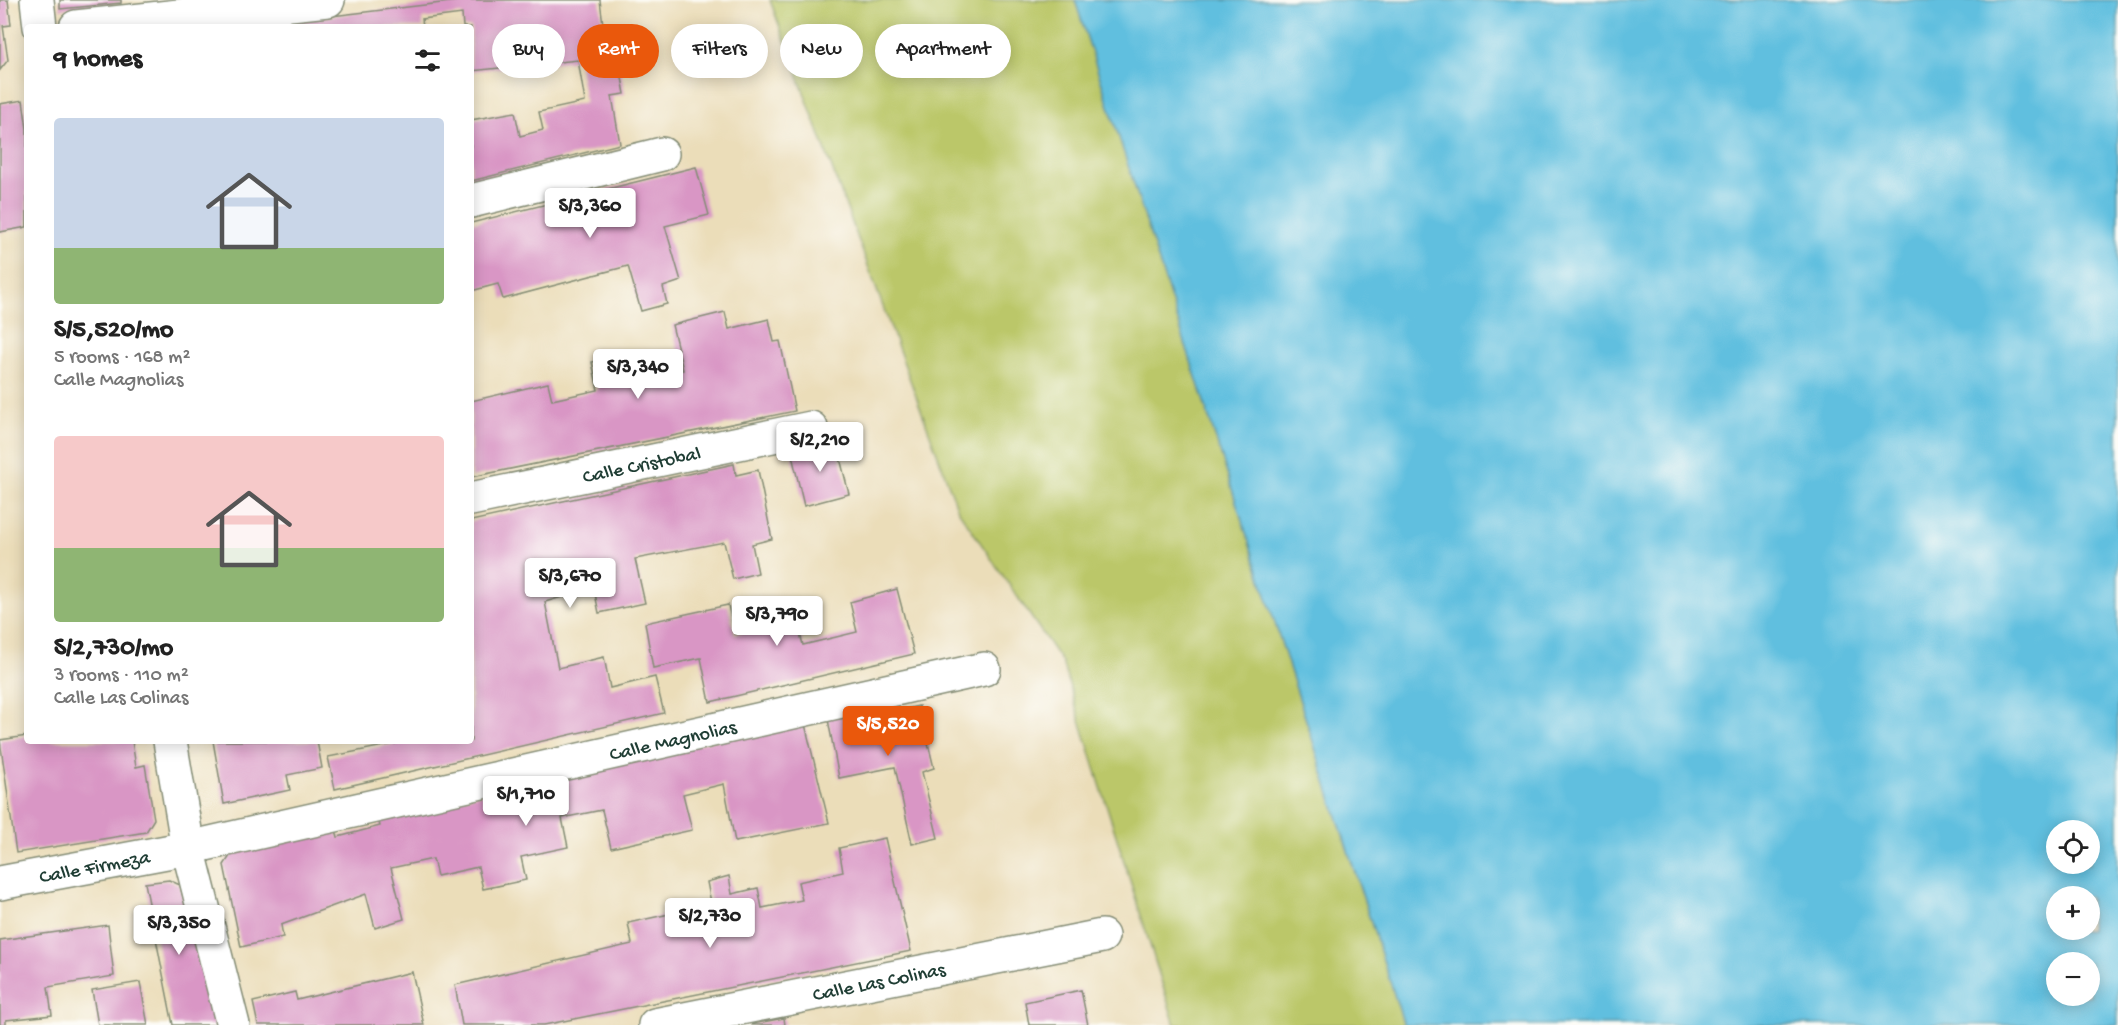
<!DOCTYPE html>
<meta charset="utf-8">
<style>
body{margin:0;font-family:"Gochi Hand",sans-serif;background:#f6f6f6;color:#222;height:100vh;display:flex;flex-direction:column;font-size:22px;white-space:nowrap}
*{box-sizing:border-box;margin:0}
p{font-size:20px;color:#767676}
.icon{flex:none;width:33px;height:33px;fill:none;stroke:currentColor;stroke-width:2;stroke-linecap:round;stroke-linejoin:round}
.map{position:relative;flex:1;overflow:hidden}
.drawer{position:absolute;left:24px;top:24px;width:450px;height:720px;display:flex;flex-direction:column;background:#fff;border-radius:6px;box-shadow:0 3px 15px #0003}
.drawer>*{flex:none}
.hud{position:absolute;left:492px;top:24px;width:570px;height:54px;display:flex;gap:12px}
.buttons{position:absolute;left:2046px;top:820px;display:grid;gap:12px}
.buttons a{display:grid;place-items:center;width:54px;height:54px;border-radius:50%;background:#fff;box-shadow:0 3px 15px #0003;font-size:30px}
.price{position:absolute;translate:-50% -51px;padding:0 14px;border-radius:6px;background:#fff;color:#222;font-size:20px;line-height:39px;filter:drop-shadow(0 2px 3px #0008)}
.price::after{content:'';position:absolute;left:50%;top:36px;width:18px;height:14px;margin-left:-9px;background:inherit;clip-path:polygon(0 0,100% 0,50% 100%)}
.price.on{background:#ea580c;color:#fff}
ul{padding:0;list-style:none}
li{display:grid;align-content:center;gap:12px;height:318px;padding:0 30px}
li span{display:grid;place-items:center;height:186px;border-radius:6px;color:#555}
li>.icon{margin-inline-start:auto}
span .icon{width:108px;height:108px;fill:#fffc;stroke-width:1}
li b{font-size:26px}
h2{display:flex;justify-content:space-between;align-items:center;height:72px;padding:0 30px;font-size:26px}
.tag{padding:0 21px;border-radius:27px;background:#fff;box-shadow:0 3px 15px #0003;font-size:21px;line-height:54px}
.tag.on{background:#ea580c;color:#fff}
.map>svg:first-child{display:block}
.green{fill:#bbc769;stroke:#6d824e;stroke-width:1.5}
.water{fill:#61bfdf;stroke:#407e8a;stroke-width:1.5;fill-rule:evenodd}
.building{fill:#d996c5}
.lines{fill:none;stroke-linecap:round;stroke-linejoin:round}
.minor-casing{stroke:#858d76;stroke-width:36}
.minor{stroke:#fff;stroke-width:33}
.labels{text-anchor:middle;stroke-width:4.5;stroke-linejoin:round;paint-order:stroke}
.street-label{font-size:20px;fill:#1f3d34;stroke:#fdfcf7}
</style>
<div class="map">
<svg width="2118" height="1025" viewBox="0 0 2118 1025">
<rect width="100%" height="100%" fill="#fdfcf7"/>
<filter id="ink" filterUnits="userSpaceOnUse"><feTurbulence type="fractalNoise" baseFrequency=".0167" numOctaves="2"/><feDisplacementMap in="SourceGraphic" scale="12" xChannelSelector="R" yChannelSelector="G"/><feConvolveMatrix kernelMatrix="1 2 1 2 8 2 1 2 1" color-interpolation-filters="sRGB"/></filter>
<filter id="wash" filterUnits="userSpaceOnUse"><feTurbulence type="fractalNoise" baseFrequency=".008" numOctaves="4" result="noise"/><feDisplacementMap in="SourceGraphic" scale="24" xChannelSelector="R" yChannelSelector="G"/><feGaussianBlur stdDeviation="1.35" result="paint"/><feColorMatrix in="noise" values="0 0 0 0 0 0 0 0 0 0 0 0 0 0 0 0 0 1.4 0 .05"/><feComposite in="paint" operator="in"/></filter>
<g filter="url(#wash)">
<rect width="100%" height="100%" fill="#ebddb9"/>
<polygon class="green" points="770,0 1075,0 1404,1025 1175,1025 1062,662 958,510"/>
<path class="water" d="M1075 0H2118V1025H1404ZM2056 831H2090V864H2056ZM2056 897H2090V930H2056ZM2056 963H2090V996H2056Z"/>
<g id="blocks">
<g class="building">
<polygon points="0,0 8,0 11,25 3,26 8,60 0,70"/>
<polygon points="60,0 121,0 121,3 60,9"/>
<polygon points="467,0 600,0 607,57 618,56 625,94 612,96 620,144 471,181 471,120 515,112 520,136 543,130 539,112 585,102 578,60 471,71 471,27 463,27 462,14 422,19 423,27 238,27"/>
<polygon points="23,100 27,129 27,227 0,232 0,104"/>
<polygon points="696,167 709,215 665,226 681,281 663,287 667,304 641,311 628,266 503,299 498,284 471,291 471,223"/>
<polygon points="725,312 729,329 769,319 774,342 780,341 795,411 471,477 471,401 548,383 552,400 598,390 592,362 635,353 641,380 683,370 672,325"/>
<polygon points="836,442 849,494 804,506 791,451"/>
<polygon points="734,464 736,475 758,470 772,539 752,544 758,573 733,579 724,542 635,559 645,603 599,613 592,579 560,587 562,597 545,602 558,668 604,657 610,688 655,677 664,713 335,789 328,757 409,741 471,741 471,521"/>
<polygon points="897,589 914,654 710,702 701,658 653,668 645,623 728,605 735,634 797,621 803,645 857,632 850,602"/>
<polygon points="863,706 866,718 919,706 934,768 922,772 938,838 912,844 895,767 839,778 827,714"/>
<polygon points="804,720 829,823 735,842 724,784 683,794 692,830 611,848 602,810 562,818 568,847 521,857 526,880 483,889 478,867 437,876 433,859 391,868 404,919 375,928 366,894 281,925 283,937 241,947 224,865 234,850 335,827 338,837 380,826 378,817"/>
<polygon points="27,736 27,741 132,741 136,767 145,765 154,819 146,832 16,853 0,740"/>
<polygon points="213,741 317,741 322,768 287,775 290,790 224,804"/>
<polygon points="885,838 911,951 544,1025 462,1025 455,985 632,944 628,923 674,913 677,927 714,918 707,882 729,876 732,894 758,888 762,908 802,900 798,882 843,872 839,848"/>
<polygon points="169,880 180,885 217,1025 173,1025 145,883"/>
<polygon points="108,925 114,976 48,987 52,1015 6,1020 6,1025 0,1025 0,940"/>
<polygon points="412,972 424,1025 258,1025 253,1002 295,992 297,1000"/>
<polygon points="140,982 148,1025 98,1025 92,990"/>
<polygon points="1081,990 1088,1025 1029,1025 1025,1002"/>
<polygon points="784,1018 785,1025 752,1025 752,1024"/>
</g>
</g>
</g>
<g filter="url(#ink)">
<use href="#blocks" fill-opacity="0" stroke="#858d76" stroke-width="1.5"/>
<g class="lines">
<g class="minor-casing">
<g id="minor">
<polyline points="37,0 40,27"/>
<polyline points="76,27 328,0"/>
<polyline points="471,201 662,154"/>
<path id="s1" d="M471 499 811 428"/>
<polyline points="170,741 188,848 233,1025"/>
<path id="s2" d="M0 883 188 848 984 669"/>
<path id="s3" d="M655 1025 1102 936"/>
</g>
</g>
<use href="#minor" class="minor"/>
</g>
</g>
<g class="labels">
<g class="street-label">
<text dy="7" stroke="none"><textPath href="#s1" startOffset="174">Calle Cristobal</textPath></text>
<text dy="7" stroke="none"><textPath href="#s2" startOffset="688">Calle Magnolias</textPath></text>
<text dy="7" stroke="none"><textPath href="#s2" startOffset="96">Calle Firmeza</textPath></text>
<text dy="7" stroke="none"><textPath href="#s3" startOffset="228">Calle Las Colinas</textPath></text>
</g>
</g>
</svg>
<div class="buttons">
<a><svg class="icon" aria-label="locate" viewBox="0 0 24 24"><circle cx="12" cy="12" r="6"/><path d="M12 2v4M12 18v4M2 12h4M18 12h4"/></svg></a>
<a>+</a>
<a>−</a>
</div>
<b class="price" style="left:590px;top:239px">S/3,360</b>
<b class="price" style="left:638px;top:400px">S/3,340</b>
<b class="price" style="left:820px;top:473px">S/2,210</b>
<b class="price" style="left:570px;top:609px">S/3,670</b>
<b class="price" style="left:777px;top:647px">S/3,790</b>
<b class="price on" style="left:888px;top:757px">S/5,520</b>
<b class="price" style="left:526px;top:827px">S/1,710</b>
<b class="price" style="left:710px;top:949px">S/2,730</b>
<b class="price" style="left:179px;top:956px">S/3,350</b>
<div class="hud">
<a class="tag">Buy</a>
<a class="tag on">Rent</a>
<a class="tag">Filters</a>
<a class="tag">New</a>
<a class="tag">Apartment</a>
</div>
<section class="drawer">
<h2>9 homes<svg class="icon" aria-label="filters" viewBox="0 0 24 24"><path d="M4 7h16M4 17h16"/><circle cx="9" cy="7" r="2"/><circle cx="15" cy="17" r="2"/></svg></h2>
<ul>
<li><span style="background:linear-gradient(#c9d6e8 70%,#8fb573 0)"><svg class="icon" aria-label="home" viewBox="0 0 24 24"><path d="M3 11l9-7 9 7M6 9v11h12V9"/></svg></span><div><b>S/5,520/mo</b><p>5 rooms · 168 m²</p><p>Calle Magnolias</p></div></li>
<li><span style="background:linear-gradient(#f6c9c9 60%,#8fb573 0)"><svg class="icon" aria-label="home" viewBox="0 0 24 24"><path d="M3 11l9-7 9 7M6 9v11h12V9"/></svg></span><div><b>S/2,730/mo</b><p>3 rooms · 110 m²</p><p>Calle Las Colinas</p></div></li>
</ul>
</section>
</div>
